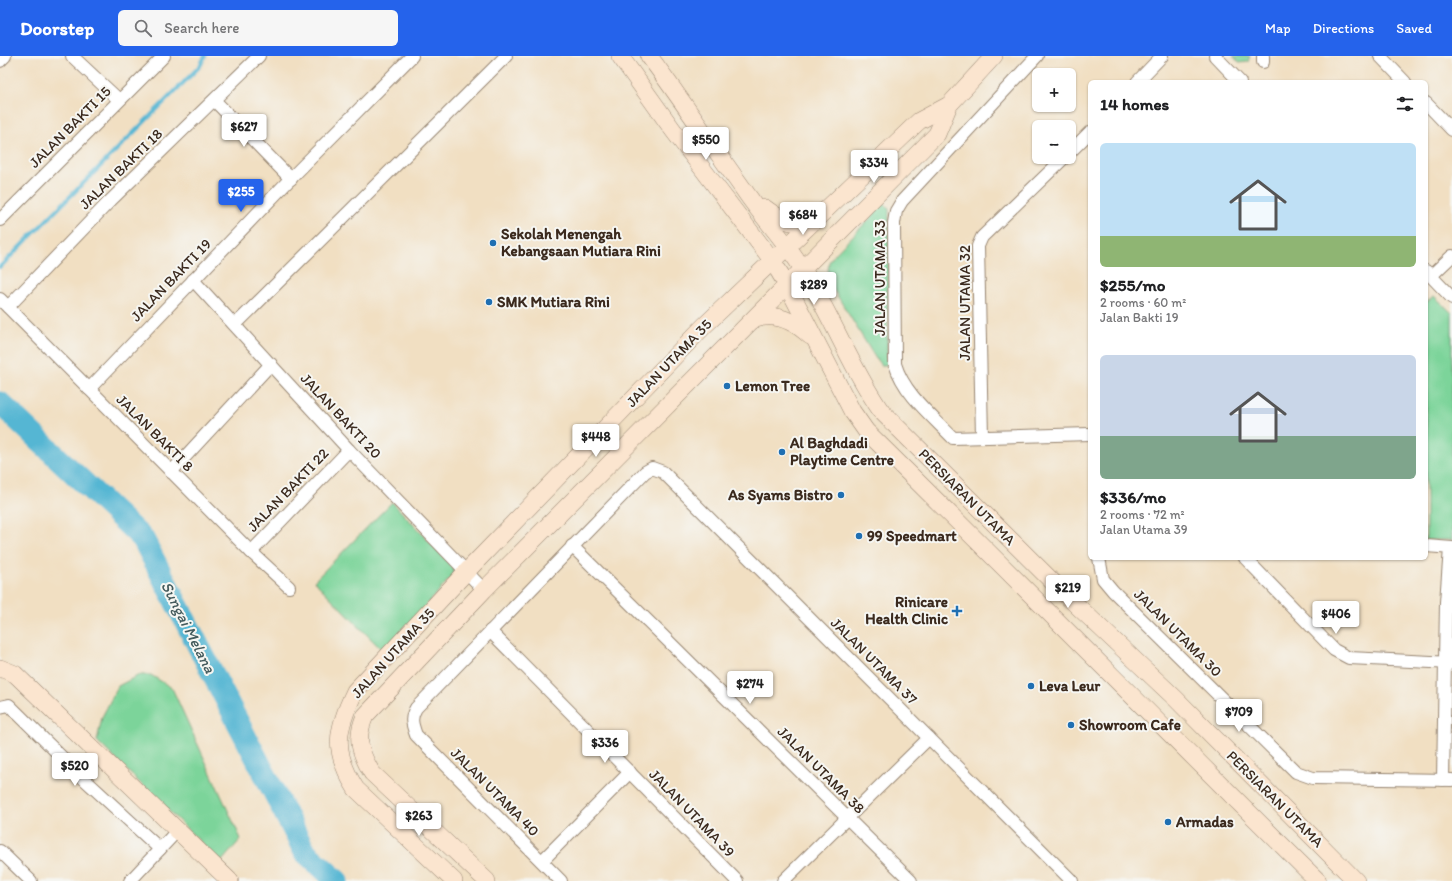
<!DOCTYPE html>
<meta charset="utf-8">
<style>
body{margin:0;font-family:Itim,sans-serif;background:#f6f6f6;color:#202124;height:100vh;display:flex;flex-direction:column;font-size:15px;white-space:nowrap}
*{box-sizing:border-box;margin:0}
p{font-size:13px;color:#757577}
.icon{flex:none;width:22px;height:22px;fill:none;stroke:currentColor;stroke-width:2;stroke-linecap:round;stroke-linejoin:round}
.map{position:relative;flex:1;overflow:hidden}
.drawer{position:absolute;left:1088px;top:24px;width:340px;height:480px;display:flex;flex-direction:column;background:#fff;border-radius:6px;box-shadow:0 1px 3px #0004}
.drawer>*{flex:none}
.fabs{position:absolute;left:1032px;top:12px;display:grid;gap:8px}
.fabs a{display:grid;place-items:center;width:44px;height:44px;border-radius:6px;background:#fff;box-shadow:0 1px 3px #0004;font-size:20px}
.price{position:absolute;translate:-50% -34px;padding:0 9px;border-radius:4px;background:#fff;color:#222;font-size:13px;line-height:26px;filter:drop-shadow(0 1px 2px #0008)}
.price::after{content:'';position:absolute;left:50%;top:24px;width:12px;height:9px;margin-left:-6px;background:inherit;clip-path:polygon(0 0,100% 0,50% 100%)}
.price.current{background:#2563eb;color:#fff}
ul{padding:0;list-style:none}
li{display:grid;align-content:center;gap:8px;height:212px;padding:0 12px}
li span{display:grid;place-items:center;height:124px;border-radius:6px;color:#555}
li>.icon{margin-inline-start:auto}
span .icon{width:72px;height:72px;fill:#fffc;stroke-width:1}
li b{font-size:17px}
h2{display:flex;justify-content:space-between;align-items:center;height:48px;padding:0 12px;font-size:17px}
header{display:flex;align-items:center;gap:24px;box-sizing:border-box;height:56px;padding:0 20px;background:#2563eb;color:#fff}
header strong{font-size:19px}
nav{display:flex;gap:22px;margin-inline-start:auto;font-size:14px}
.search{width:280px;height:36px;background:#f6f6f6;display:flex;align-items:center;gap:10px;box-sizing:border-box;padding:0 14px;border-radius:6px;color:#757577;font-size:15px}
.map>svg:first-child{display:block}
.green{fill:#7bd49a;stroke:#5b7f5c}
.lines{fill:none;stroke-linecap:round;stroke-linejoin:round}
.stream{stroke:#54b6d3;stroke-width:4}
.river{stroke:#54b6d3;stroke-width:23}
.street-casing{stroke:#968470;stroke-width:14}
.secondary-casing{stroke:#968470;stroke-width:18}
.street{stroke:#fff;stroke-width:12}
.secondary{stroke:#fbe5cf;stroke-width:17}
.poi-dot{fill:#1f6fb2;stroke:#f6f6f2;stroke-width:1.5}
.labels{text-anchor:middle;stroke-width:4;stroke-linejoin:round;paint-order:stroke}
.street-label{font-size:15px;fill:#3b2a1e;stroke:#f6f6f2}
.poi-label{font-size:15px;font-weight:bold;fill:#3b2a1e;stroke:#f6f6f2;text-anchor:start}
.water-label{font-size:16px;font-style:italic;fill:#445b5d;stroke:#f6f6f2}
</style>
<header>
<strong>Doorstep</strong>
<div class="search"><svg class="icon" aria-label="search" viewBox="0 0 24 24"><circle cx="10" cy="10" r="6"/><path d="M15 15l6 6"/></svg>Search here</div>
<nav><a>Map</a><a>Directions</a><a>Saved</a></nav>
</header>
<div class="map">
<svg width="1452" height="825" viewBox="0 0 1452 825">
<rect width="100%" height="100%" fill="#f6f6f2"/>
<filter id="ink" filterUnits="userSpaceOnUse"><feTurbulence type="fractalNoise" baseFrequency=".025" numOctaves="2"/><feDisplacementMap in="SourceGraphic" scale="8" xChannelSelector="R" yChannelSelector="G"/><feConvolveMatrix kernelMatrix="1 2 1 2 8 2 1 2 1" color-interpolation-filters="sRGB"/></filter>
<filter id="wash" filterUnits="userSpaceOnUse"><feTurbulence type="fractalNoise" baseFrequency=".012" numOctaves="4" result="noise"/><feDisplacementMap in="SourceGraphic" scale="16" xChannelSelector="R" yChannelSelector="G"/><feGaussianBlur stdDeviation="0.9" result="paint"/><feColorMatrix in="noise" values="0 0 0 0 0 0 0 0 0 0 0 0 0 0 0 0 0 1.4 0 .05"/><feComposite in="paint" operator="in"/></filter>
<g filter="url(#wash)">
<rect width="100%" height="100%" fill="#f1dfc2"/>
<g class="green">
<polygon points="1233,0 1250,0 1248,6 1239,7"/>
<polygon points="884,148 889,152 887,309 881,309 876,303 827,223 829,206 834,199"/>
<polygon points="1434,240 1452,257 1452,484 1426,484 1426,247"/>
<polygon points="392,446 453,511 454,518 384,596 314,525"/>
<polygon points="139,619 151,619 172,632 241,783 221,806 97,685 102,661 118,630"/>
</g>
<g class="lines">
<polyline class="stream" points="0,211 200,10 205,0"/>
<polyline class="river" points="0,347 143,483 305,796 337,825"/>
</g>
</g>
<g filter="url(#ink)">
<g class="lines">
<g class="street-casing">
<g id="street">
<polyline points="72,0 119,44"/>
<path d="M1037 0 902 145 896 155 894 167 895 308C904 338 932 360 953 382L1090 378"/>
<polyline points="1215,0 1240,26"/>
<polyline points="1380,0 1405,26"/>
<polyline points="0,5 5,0"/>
<polyline points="1263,6 1263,0"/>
<polyline points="1137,26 1162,0"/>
<polyline points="215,45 291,123"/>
<polyline points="1426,47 1452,74"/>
<polyline points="1069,97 1090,76"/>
<polyline points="0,164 164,0"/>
<polyline points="1426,215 1452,242"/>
<polyline points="1431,220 1452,200"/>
<polyline points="193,224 349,394 484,534"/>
<polyline points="0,243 251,496 289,531"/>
<polyline points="8,251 109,146 259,0"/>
<polyline points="235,269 506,0"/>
<polyline points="89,333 296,117 412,0"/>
<polyline points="982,381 978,190 982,181 1065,101"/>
<polyline points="171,416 271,308"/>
<polyline points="572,490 911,825"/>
<polyline points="1426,490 1452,492"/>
<polyline points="251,496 349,394"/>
<polyline points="1099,502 1103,523 1113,535 1296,716 1313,722 1452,724"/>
<polyline points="1245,502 1334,594 1349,602 1452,607"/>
<polyline points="490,575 737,825"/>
<polyline points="0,651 9,649 84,723 160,793"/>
<polyline points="1443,724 1446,546 1450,492"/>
<polyline points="0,795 31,825"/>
<polyline points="542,805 630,716"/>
<polyline points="130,825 177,775"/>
<path d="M561 825 416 679C412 668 410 662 416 652L645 416 652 412 663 416 1072 825"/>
<polyline points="783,825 929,682"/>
</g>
</g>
<g class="secondary-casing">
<g id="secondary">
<path d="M620 0 673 74 772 204 787 229 852 355 866 375C1018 524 1167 676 1318 825"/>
<path d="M649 0C682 44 712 90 744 134 762 161 785 184 802 212 831 258 850 310 881 355L1070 543 1175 642 1356 825"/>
<path d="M765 152C784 166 795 173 815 157"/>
<path d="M753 264C775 255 794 265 810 280"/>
<polyline points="0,612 15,618 230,825"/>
<path d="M454 825 356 733C332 695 336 674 355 635L467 515 704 270 919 65 949 49 994 0"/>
<path d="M487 825 372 717C360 697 355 682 365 660L484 534 937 78 949 49"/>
</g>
</g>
<use href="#street" class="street"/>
<use href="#secondary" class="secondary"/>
</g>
</g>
<g class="poi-dot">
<circle cx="493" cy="187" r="4"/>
<circle cx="489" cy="246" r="4"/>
<circle cx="727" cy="330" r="4"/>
<circle cx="782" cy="396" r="4"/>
<circle cx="841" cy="439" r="4"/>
<circle cx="859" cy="480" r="4"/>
<path d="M955 549h4v4h4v4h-4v4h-4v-4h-4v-4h4z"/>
<circle cx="1031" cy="630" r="4"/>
<circle cx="1071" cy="669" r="4"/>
<circle cx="1168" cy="766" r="4"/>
</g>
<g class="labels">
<g class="street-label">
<text transform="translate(70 71) rotate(-45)" y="5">JALAN BAKTI 15</text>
<text transform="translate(121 113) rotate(-44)" y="5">JALAN BAKTI 18</text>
<text transform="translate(880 222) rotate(-90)" y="5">JALAN UTAMA 33</text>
<text transform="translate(171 224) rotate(-46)" y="5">JALAN BAKTI 19</text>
<text transform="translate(965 247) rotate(-90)" y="5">JALAN UTAMA 32</text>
<text transform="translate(669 307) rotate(-46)" y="5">JALAN UTAMA 35</text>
<text transform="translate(341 360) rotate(47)" y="5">JALAN BAKTI 20</text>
<text transform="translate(155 377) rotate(45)" y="5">JALAN BAKTI 8</text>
<text transform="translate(288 434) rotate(-46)" y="5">JALAN BAKTI 22</text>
<text transform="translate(967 441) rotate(45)" y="5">PERSIARAN UTAMA</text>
<text transform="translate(1178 577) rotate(45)" y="5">JALAN UTAMA 30</text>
<text transform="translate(393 597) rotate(-48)" y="5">JALAN UTAMA 35</text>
<text transform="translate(874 605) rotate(45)" y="5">JALAN UTAMA 37</text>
<text transform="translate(821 714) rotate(45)" y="5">JALAN UTAMA 38</text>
<text transform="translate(495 736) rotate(45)" y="5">JALAN UTAMA 40</text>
<text transform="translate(1275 743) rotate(45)" y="5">PERSIARAN UTAMA</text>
<text transform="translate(692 757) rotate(46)" y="5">JALAN UTAMA 39</text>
</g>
<g class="poi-label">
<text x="501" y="183">Sekolah Menengah<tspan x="501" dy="17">Kebangsaan Mutiara Rini</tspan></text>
<text x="497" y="251">SMK Mutiara Rini</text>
<text x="735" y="335">Lemon Tree</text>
<text x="790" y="392">Al Baghdadi<tspan x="790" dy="17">Playtime Centre</tspan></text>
<text x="833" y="444" text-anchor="end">As Syams Bistro</text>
<text x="867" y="485">99 Speedmart</text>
<text x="948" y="551" text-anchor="end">Rinicare<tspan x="948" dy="17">Health Clinic</tspan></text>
<text x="1039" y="635">Leva Leur</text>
<text x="1079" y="674">Showroom Cafe</text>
<text x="1176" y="771">Armadas</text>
</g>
<g class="water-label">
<text transform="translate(189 571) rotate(63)" y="6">Sungai Melana</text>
</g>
</g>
</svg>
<div class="fabs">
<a>+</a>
<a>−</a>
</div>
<b class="price" style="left:244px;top:92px">$627</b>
<b class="price" style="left:706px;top:105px">$550</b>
<b class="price" style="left:874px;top:128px">$334</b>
<b class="price current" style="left:241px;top:157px">$255</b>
<b class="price" style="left:803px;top:180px">$684</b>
<b class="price" style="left:814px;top:250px">$289</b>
<b class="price" style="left:596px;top:402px">$448</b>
<b class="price" style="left:1068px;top:553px">$219</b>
<b class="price" style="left:1336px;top:579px">$406</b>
<b class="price" style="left:750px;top:649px">$274</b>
<b class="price" style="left:1239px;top:677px">$709</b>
<b class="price" style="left:605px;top:708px">$336</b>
<b class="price" style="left:75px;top:731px">$520</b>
<b class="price" style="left:419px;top:781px">$263</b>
<section class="drawer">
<h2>14 homes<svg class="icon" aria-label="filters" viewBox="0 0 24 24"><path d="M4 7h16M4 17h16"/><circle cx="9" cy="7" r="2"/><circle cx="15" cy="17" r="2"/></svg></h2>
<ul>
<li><span style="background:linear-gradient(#bfe0f5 75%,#8fb573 0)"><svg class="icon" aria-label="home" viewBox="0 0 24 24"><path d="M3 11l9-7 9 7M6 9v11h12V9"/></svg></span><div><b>$255/mo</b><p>2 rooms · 60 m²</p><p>Jalan Bakti 19</p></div></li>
<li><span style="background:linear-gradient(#c9d6e8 65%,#7fa58c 0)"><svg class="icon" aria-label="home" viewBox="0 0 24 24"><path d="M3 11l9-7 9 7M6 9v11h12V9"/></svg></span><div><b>$336/mo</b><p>2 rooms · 72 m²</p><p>Jalan Utama 39</p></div></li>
</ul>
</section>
</div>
